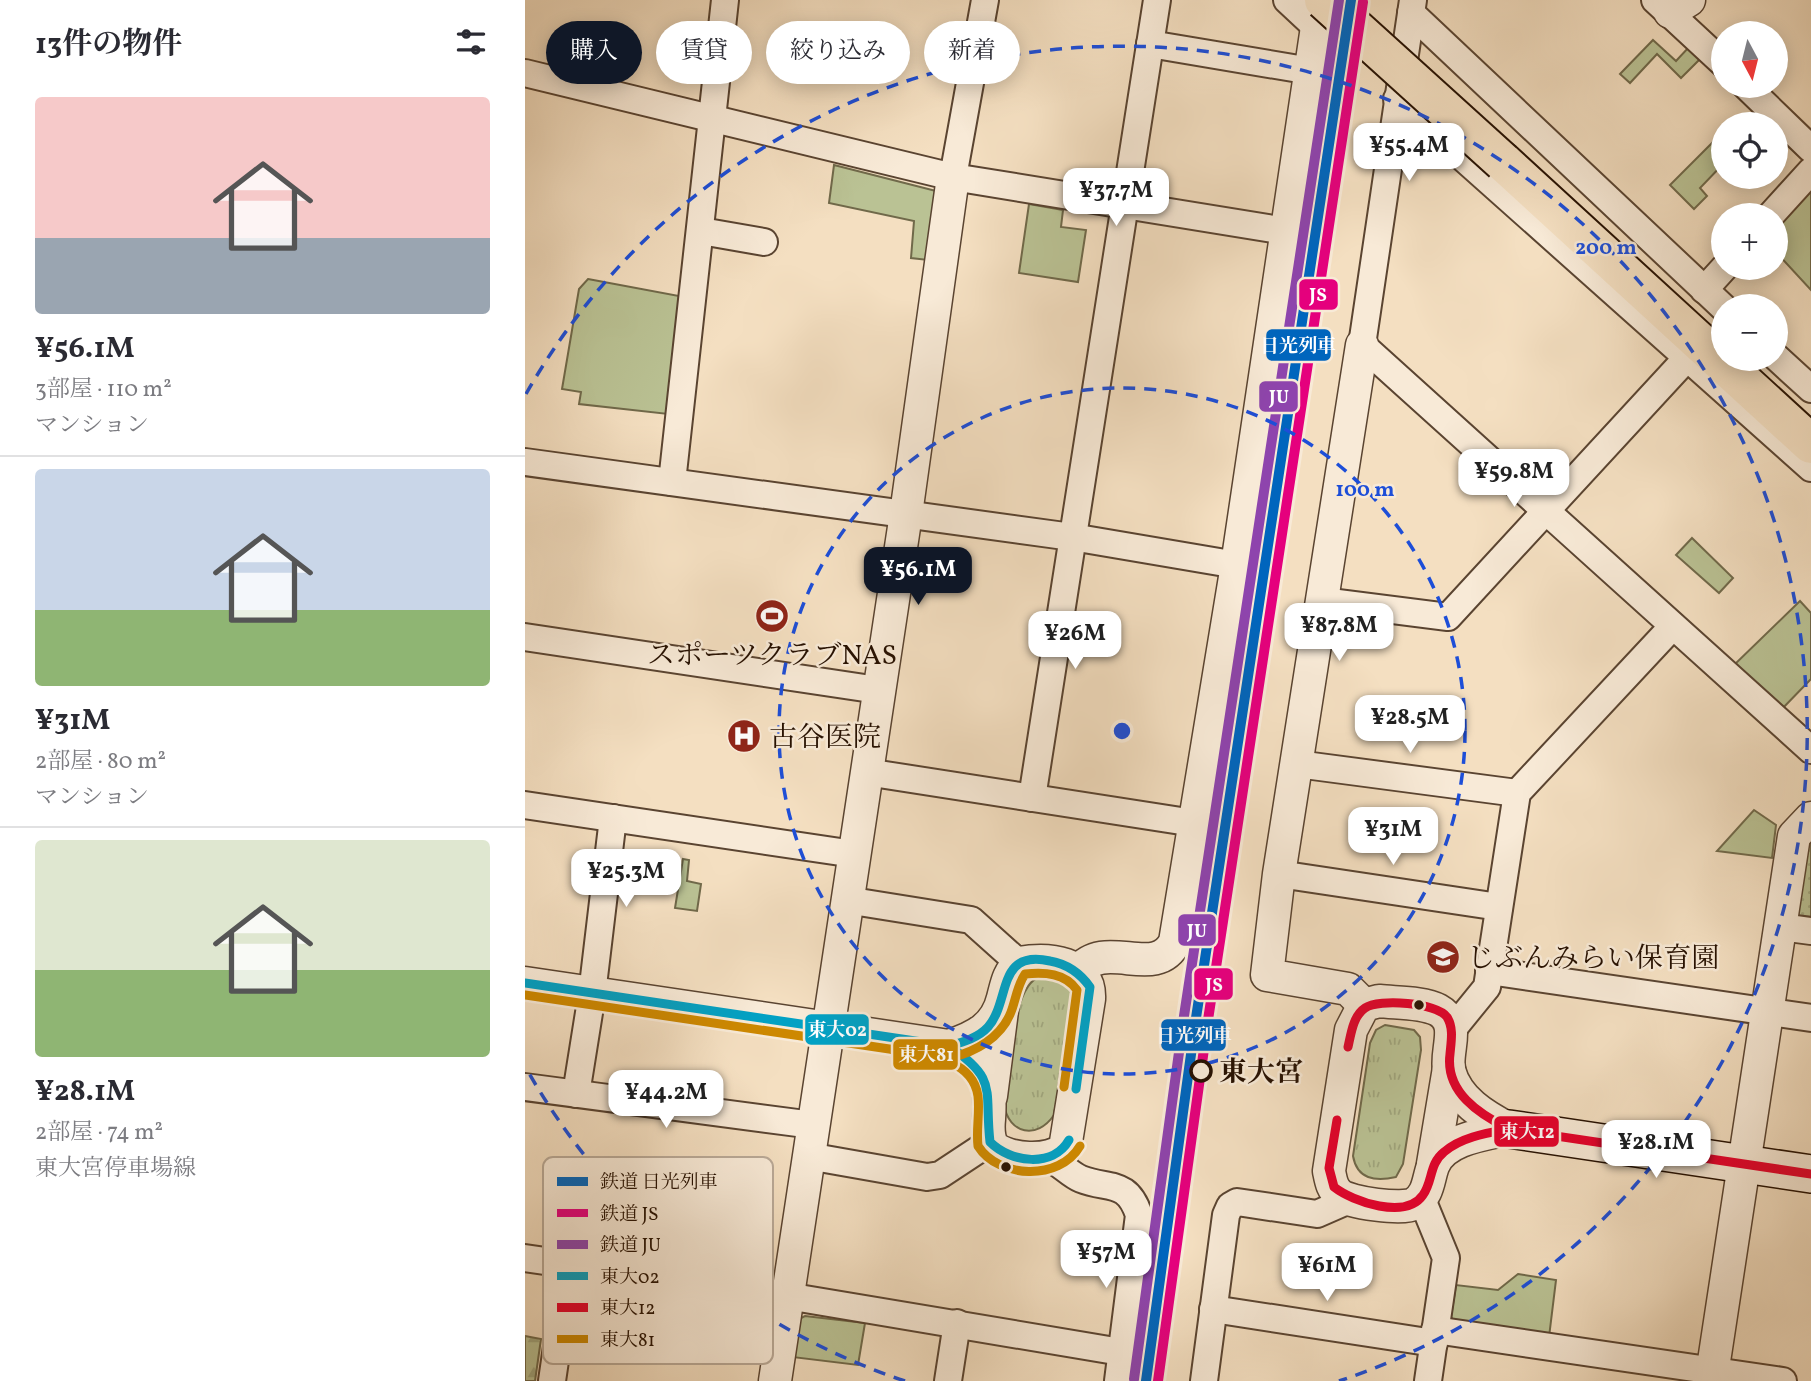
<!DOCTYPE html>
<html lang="ja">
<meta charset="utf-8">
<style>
body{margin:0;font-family:Vollkorn,"Noto Serif JP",serif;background:#f7f7f7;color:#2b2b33;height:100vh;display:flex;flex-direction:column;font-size:26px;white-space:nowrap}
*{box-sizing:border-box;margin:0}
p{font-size:23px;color:#7c7c81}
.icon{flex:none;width:38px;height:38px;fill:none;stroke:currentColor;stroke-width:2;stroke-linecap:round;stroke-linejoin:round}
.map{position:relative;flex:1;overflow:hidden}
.details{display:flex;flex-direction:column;background:#fff;width:525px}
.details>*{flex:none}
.top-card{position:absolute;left:21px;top:21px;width:665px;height:63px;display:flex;gap:14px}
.needle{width:46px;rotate:173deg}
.fabs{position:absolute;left:1186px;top:21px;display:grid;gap:14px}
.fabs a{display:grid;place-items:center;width:77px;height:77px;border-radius:50%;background:#fff;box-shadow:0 4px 18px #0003;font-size:35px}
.price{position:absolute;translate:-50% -60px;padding:0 16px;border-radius:14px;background:#fff;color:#222;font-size:23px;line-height:46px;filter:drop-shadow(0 2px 4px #0008)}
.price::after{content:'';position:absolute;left:50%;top:42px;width:21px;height:16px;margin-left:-10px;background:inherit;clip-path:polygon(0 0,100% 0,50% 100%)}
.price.on{background:#111827;color:#fff}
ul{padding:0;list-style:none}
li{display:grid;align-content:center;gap:14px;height:371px;padding:0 35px}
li+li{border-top:2px solid #e1e1e2}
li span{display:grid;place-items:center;height:217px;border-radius:7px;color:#555}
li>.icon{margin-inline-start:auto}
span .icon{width:126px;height:126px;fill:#fffc;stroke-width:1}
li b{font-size:30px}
h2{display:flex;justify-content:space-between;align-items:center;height:84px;padding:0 35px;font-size:30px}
.pill{padding:0 24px;border-radius:32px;background:#fff;box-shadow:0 4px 18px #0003;font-size:24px;line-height:63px}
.pill.on{background:#111827;color:#fff}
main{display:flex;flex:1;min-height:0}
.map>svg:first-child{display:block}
.grass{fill:url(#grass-tufts);stroke:#70694a;stroke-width:2}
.forest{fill:url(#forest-firs);stroke:#70694a;stroke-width:2}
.park{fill:url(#park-dots);stroke:#70694a;stroke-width:2}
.garden{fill:#bac294;stroke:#70694a;stroke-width:2}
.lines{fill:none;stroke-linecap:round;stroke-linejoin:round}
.minor-casing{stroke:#5a4431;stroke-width:30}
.tertiary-casing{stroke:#5a4431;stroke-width:35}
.secondary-casing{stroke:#261001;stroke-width:40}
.primary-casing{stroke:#261001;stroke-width:42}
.minor{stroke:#f8ead7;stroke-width:26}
.tertiary{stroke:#f8ead7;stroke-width:32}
.secondary{stroke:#f8ead7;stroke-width:37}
.primary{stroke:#f4dfc1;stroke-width:38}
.primary-bridge-casing{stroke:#261001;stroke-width:42;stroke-linecap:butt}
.primary-bridge{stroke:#f4dfc1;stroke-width:38}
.bus-1-casing{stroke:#f8ead7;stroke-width:14}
.bus-2-casing{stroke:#f8ead7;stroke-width:14}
.bus-3-casing{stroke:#f8ead7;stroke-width:14}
.bus-1{stroke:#02a1c4;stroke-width:9}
.bus-2{stroke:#e4002b;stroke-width:9}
.bus-3{stroke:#cd8800;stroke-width:9}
.rail-1-casing{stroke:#f8ead7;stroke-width:16}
.rail-2-casing{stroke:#f8ead7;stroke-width:16}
.rail-3-casing{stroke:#f8ead7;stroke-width:16}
.rail-1{stroke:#0065bd;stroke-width:10}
.rail-2{stroke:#e5007d;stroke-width:10}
.rail-3{stroke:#8e44ad;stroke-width:10}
.ring{fill:none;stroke:#1d4ed8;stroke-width:3.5;stroke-dasharray:12 9}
.bus-dot{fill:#261001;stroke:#f8ead7;stroke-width:2.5}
.stop-dot{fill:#f8ead7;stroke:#261001;stroke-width:3.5}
.labels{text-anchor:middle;stroke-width:5;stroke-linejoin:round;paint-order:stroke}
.poi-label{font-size:28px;fill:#261001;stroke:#f8ead7;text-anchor:start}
.stop-label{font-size:28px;font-weight:bold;fill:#261001;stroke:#f8ead7;text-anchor:start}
.key{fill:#f8ead7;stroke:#b9a997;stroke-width:2}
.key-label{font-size:19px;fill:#261001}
.centre{fill:#1d4ed8;stroke:#f8ead7;stroke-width:3.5}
.ring-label{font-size:21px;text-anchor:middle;font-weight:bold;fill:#1d4ed8;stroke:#f8ead7;stroke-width:5;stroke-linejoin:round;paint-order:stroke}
.line-badge{stroke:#f8ead7;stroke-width:2.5}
.badge-label{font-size:19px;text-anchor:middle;font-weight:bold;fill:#fff}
</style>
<main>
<section class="details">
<h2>13件の物件<svg class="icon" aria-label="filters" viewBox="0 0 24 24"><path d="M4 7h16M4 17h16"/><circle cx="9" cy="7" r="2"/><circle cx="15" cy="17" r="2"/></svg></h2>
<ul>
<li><span style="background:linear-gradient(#f6c9c9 65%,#9aa5b1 0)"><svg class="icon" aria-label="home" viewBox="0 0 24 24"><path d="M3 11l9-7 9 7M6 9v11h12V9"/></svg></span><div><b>¥56.1M</b><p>3部屋 · 110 m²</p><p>マンション</p></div></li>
<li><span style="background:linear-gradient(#c9d6e8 65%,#8fb573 0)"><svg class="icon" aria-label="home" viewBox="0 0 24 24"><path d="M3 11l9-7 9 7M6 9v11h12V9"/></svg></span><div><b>¥31M</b><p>2部屋 · 80 m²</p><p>マンション</p></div></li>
<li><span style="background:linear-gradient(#dfe7d0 60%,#8fb573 0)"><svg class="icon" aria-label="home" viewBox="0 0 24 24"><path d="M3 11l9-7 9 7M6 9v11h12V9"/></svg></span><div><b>¥28.1M</b><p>2部屋 · 74 m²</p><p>東大宮停車場線</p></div></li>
</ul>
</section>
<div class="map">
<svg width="1286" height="1381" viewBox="0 0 1286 1381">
<defs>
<pattern id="grass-tufts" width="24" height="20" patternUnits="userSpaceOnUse" patternTransform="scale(1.75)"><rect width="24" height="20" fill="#bac294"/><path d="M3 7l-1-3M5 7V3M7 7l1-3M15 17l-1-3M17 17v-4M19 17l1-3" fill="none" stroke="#a0a67e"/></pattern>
<pattern id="forest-firs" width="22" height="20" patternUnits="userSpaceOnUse" patternTransform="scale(1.75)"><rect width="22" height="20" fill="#bac294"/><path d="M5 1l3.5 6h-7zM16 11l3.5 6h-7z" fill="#a0a67e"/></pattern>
<pattern id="park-dots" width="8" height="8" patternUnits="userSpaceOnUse" patternTransform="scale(1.75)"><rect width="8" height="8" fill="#bac294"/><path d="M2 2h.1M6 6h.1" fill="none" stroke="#a0a67e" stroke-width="1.8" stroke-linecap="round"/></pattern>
</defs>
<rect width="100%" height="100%" fill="#f4dfc1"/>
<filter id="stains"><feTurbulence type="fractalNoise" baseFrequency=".00286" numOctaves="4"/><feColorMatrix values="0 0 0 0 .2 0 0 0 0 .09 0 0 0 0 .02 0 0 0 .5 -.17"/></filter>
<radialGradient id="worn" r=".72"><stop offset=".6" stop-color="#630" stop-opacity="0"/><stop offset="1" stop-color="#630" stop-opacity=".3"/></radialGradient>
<g class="grass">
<path d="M528 975C536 978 542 980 545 989 553 1013 534 1086 529 1115 512 1140 484 1134 479 1105 483 1077 486 991 512 978 516 976 524 976 528 975Z"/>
<path d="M860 1025 889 1030 895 1037 896 1050 878 1164 871 1177C850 1182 832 1179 828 1156L845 1043 851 1030Z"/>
</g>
<polygon class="forest" points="0,1336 16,1339 10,1381 0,1381"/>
<polygon class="park" points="1286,835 1286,922 1269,920 1281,840"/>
<g class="garden">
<polygon points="1128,40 1151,61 1163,48 1176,58 1156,78 1132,54 1105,83 1095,74"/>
<polygon points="1199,131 1199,163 1175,188 1182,196 1169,209 1145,185"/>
<polygon points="309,165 415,192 403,260 386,258 389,221 304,203"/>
<polygon points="1286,187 1286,290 1251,252 1251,227"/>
<polygon points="504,204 538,210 536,227 561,230 553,282 494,273"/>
<polygon points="63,279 154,296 143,414 54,404 56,392 37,389 54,289"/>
<polygon points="1167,538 1208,578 1194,593 1151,555"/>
<polygon points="1275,601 1286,613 1286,679 1255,711 1208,666"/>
<polygon points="1229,810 1251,825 1247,858 1192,851"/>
<polygon points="158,859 164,860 162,881 176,884 172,911 150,908"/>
<polygon points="993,1274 1031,1280 1024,1337 931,1324 926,1317 931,1285 973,1290"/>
<polygon points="280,1316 340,1323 333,1365 267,1357 272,1320"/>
</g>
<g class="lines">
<g class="minor-casing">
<g id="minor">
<polyline points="762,0 792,28"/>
<polyline points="888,0 837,345 1286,750"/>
<polyline points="1130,0 1199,64"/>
<polyline points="886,13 1199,308"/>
<polyline points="625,44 786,71"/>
<polyline points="0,73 428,177 761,231"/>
<polyline points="1221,86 1286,149"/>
<polyline points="872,99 1286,468"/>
<polyline points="428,177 460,0"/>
<polyline points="1246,215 1286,171"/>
<polyline points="176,231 239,242"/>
<polyline points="1179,290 1199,268"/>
<polyline points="1251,357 1286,389"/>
<polyline points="0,462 547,537 712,565"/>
<polyline points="147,482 200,0"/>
<polyline points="797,601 923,617 1161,359"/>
<polyline points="0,637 353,690"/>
<polyline points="772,764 992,793"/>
<polyline points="341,772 669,823"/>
<polyline points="507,798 632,0"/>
<polyline points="0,805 329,854"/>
<polyline points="754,874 974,907"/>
<polyline points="321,900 446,920 494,963"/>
<polyline points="1256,927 1286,931"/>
<polyline points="964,971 1286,1018"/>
<polyline points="927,1030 962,987 992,793 1148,626"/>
<polyline points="0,1087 288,1125"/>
<polyline points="51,1094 67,994 88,818"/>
<polyline points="283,1156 402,1177 415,1175 465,1142"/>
<path d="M523 1158C536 1163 544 1174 556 1179 584 1190 602 1179 614 1215L593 1381"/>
<polyline points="896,1197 921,1258 903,1381"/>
<polyline points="0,1258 262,1296 596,1352"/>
<polyline points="688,1309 909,1343"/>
<polyline points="910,1330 1258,1381"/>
<polyline points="27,1381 44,1265"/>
<polyline points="423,1381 432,1323"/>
<polyline points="679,1381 701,1215 705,1206 712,1202 792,1214 824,1200"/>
</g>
</g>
<g class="tertiary-casing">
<g id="tertiary">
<polyline points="1145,12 1164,0"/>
<polyline points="837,345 754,874 742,975 823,989 839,1005"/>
<path d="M554 971C580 937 631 981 650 942L712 565 796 0"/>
<path d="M0 983 424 1046C458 1068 467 1078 464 1119 463 1129 463 1138 468 1147 484 1160 524 1163 540 1148L564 999C566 961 523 958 494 963 483 974 482 983 478 998 471 1027 451 1037 424 1046"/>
<path d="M854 1001C871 1003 898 1002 913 1010 937 1023 920 1050 924 1070 932 1100 959 1116 984 1129 960 1134 918 1139 908 1166 903 1179 904 1195 889 1204 878 1210 825 1203 815 1195 807 1189 806 1181 804 1171L826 1030 839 1005Z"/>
<polyline points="466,1096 478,1003"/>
<polyline points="908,1164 924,1068"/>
<polyline points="250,1381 381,514 428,177"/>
<polyline points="1186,1381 1269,836 1286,818"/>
</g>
</g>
<g class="secondary-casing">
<polyline id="secondary" points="984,1129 1286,1174"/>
</g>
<g class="primary-casing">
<polyline id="primary" points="978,162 1286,444"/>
</g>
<use href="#minor" class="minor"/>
<use href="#tertiary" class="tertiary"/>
<use href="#secondary" class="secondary"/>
<use href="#primary" class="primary"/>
<g class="primary-bridge-casing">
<polyline id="primary-bridge" points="799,0 978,162"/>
</g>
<use href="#primary-bridge" class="primary-bridge"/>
<g class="bus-1-casing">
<g id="bus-1">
<path d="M0 983 424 1046C474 1080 459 1089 465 1142 486 1163 528 1168 544 1140"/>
<path d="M424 1046C438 1042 453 1038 463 1027 486 1001 471 949 525 961 542 964 555 973 565 987L551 1089"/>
</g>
</g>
<g class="bus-2-casing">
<g id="bus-2">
<path d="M823 1047C826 1034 828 1016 840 1008 854 998 912 1003 922 1017 929 1028 926 1042 925 1054 920 1092 954 1114 984 1129L1286 1174"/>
<path d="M812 1120 804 1168 809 1187C828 1202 881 1220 898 1195 908 1181 904 1164 919 1152 936 1137 962 1133 984 1129"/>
</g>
</g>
<g class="bus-3-casing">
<g id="bus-3">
<path d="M0 995 425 1058C450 1052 476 1038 486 1012 491 999 492 986 500 974 520 972 540 973 552 990L539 1087"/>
<path d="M368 1050C399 1055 447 1057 453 1096 455 1113 451 1129 453 1146 473 1178 534 1182 555 1146"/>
</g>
</g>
<use href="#bus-1" class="bus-1"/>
<use href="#bus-2" class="bus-2"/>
<use href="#bus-3" class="bus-3"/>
<g class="rail-1-casing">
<polyline id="rail-1" points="621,1381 671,1018 826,0"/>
</g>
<g class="rail-2-casing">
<polyline id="rail-2" points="633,1381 683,1020 838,2"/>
</g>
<g class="rail-3-casing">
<polyline id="rail-3" points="609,1379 659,1016 814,0"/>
</g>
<use href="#rail-1" class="rail-1"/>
<use href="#rail-2" class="rail-2"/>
<use href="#rail-3" class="rail-3"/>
</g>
<g class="ring">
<circle cx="597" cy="731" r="343"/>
<path d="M380 1381A685 685 0 0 1 1 1068M1 394A685 685 0 1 1 814 1381"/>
</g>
<defs>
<g id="stadium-disc" transform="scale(1.75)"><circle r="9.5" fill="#8f2418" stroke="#f8ead7"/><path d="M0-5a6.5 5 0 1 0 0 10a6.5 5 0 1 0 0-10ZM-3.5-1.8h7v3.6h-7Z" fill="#fff"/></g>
<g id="hospital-disc" transform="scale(1.75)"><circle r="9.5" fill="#8f2418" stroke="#f8ead7"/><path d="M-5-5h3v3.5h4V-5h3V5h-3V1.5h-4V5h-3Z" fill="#fff"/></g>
<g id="school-disc" transform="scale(1.75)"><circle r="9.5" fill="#8f2418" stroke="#f8ead7"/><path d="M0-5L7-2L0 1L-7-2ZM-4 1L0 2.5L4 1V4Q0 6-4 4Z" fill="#fff"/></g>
</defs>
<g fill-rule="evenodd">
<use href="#stadium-disc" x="247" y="616"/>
<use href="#hospital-disc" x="219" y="736"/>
<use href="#school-disc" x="918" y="957"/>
</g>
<g class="bus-dot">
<circle cx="894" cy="1005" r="6"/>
<circle cx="481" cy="1167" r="6"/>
</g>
<circle class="stop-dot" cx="676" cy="1071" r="10"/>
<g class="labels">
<g class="poi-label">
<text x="247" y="664" text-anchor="middle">スポーツクラブNAS</text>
<text x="244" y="746">古谷医院</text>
<text x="942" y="967">じぶんみらい保育園</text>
</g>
<g class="stop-label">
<text x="694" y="1081">東大宮</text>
</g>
</g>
<rect x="18" y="1157" width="230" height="207" rx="10" class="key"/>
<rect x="32" y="1177" width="31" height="9" fill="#0065bd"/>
<rect x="32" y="1209" width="31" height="8" fill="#e5007d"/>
<rect x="32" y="1240" width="31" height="9" fill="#8e44ad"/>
<rect x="32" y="1272" width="31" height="8" fill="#02a1c4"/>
<rect x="32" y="1303" width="31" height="9" fill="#e4002b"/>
<rect x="32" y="1335" width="31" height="8" fill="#cd8800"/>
<g class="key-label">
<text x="75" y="1188">鉄道 日光列車</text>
<text x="75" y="1220">鉄道 JS</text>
<text x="75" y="1251">鉄道 JU</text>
<text x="75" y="1283">東大02</text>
<text x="75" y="1314">東大12</text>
<text x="75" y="1346">東大81</text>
</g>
<circle cx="597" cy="731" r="10" class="centre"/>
<g class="ring-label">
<text x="1081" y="254">200 m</text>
<text x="840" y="496">100 m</text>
</g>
<g class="line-badge">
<rect x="773" y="278" width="41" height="33" rx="7" fill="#e5007d"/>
<rect x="740" y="328" width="67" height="34" rx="7" fill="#0065bd"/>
<rect x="733" y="380" width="41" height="33" rx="7" fill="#8e44ad"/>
<rect x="652" y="913" width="40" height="34" rx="7" fill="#8e44ad"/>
<rect x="668" y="967" width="41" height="34" rx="7" fill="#e5007d"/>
<rect x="279" y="1013" width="66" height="33" rx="7" fill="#02a1c4"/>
<rect x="635" y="1018" width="67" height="34" rx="7" fill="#0065bd"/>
<rect x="367" y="1038" width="67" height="33" rx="7" fill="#cd8800"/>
<rect x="968" y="1115" width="67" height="33" rx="7" fill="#e4002b"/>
</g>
<g class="badge-label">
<text x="793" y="301">JS</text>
<text x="773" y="352">日光列車</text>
<text x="754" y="403">JU</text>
<text x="672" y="937">JU</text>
<text x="689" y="991">JS</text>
<text x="312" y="1036">東大02</text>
<text x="669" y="1042">日光列車</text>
<text x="401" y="1061">東大81</text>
<text x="1002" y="1138">東大12</text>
</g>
<rect width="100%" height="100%" filter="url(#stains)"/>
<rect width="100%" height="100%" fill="url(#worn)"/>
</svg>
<div class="fabs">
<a><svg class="needle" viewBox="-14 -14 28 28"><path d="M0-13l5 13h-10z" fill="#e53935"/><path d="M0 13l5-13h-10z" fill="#7c7c81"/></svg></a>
<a><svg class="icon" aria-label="locate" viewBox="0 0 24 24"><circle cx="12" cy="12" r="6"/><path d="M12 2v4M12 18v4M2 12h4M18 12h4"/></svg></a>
<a>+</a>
<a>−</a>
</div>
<b class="price" style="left:884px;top:183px">¥55.4M</b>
<b class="price" style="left:591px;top:228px">¥37.7M</b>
<b class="price" style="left:989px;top:509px">¥59.8M</b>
<b class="price on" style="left:393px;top:607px">¥56.1M</b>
<b class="price" style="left:814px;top:663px">¥87.8M</b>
<b class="price" style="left:550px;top:671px">¥26M</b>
<b class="price" style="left:885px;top:755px">¥28.5M</b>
<b class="price" style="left:868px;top:867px">¥31M</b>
<b class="price" style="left:101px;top:909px">¥25.3M</b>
<b class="price" style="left:141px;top:1130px">¥44.2M</b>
<b class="price" style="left:1131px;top:1180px">¥28.1M</b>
<b class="price" style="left:581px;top:1290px">¥57M</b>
<b class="price" style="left:802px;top:1303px">¥61M</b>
<div class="top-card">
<a class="pill on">購入</a>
<a class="pill">賃貸</a>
<a class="pill">絞り込み</a>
<a class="pill">新着</a>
</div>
</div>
</main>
